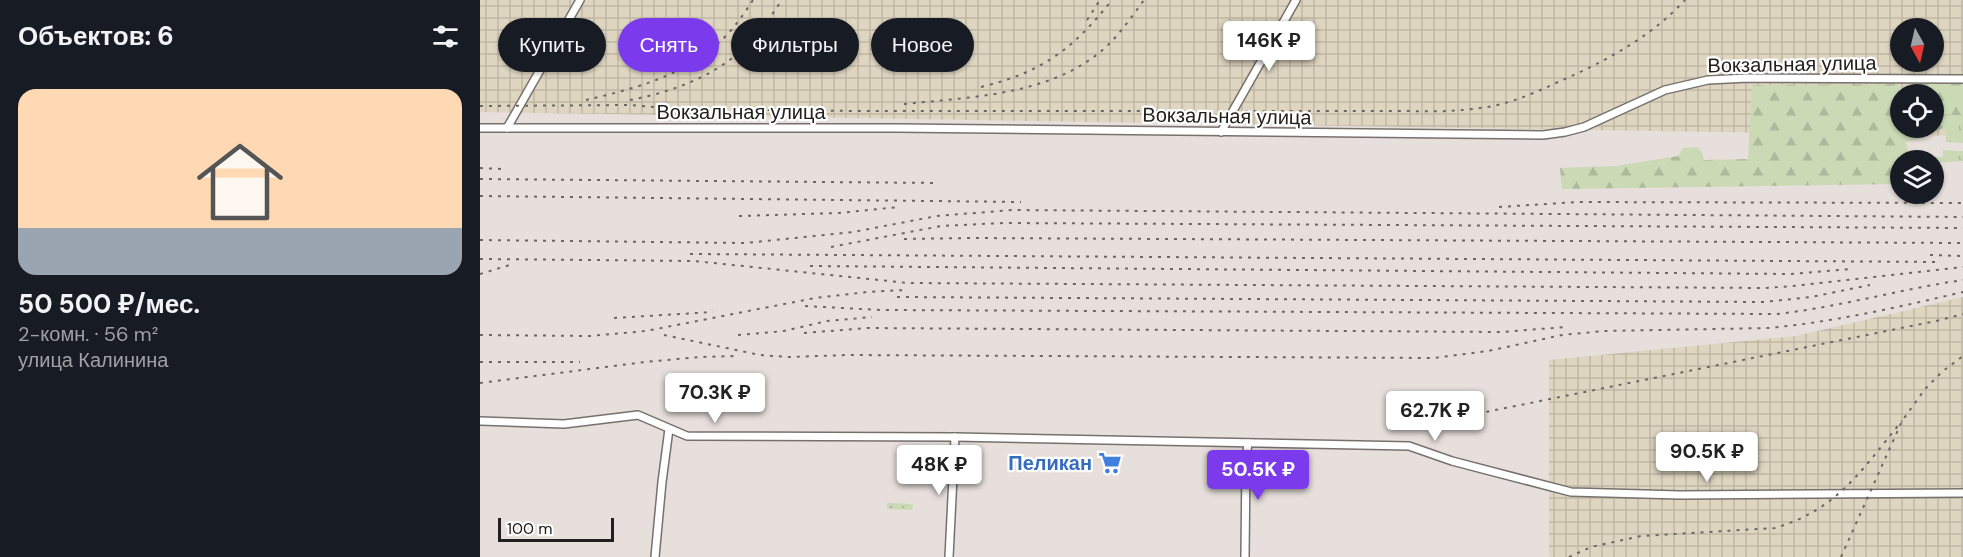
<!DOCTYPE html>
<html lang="ru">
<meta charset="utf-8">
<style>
body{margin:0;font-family:"DM Sans",sans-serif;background:#242831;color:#f1f3f6;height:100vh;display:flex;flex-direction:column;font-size:22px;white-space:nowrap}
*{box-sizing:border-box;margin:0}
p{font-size:20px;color:#9ea1a6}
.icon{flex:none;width:33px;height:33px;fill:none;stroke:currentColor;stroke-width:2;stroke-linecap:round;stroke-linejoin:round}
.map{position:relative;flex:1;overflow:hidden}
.details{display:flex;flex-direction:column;background:#171b24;width:480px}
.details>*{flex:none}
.hud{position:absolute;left:18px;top:18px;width:570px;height:54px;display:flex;gap:12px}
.needle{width:39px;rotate:172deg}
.fabs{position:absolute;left:1410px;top:18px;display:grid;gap:12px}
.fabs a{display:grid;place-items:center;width:54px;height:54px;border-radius:50%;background:#171b24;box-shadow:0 2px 4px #0004;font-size:30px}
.scale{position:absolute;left:18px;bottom:15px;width:116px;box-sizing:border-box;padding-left:6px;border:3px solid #22201e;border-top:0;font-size:16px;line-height:21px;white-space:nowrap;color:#22201e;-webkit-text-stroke:4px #fff;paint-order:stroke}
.price{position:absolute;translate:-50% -51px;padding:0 14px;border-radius:6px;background:#fff;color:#222;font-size:20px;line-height:39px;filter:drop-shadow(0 2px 3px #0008)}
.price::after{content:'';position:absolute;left:50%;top:36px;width:18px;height:14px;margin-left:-9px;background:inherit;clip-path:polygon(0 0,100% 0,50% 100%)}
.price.active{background:#7c3aed;color:#fff}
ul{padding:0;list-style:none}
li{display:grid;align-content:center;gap:12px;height:318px;padding:0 18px}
li span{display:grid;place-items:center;height:186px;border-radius:18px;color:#555}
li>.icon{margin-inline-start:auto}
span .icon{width:108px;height:108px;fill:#fffc;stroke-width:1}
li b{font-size:26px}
h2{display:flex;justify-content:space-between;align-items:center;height:72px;padding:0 18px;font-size:26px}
.tag{padding:0 21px;border-radius:27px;background:#171b24;box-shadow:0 2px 4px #0004;font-size:21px;line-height:54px}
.tag.active{background:#7c3aed;color:#fff}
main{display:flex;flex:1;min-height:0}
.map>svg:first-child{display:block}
.industrial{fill:url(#industrial-grid);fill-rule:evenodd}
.grass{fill:url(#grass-tufts)}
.forest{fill:url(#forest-firs)}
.park{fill:url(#park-dots)}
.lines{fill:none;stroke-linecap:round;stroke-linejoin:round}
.minor-casing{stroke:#77716e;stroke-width:10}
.minor{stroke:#fff;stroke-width:7}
.rail{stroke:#6b6764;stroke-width:2;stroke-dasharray:3 6;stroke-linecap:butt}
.labels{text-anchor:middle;stroke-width:4.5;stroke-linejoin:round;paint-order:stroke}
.street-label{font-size:20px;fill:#22201e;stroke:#fff}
.shop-label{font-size:20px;font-weight:bold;fill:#366cbe;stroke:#fff;text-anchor:end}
</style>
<main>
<section class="details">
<h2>Объектов: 6<svg class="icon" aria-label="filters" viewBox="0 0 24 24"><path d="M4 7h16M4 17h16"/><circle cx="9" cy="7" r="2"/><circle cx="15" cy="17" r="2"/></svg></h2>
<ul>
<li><span style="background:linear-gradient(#ffd9b3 75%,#9aa5b1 0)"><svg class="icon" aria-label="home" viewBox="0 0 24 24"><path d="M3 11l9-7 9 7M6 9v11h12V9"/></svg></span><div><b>50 500 ₽/мес.</b><p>2-комн. · 56 m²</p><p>улица Калинина</p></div></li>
</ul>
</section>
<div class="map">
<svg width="1483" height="557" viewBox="0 0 1483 557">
<defs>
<pattern id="industrial-grid" width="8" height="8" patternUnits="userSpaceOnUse" patternTransform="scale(1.5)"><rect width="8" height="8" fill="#dfd6c1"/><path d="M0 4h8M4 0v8" fill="none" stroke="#bfb7a5"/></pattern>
<pattern id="grass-tufts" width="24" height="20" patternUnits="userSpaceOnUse" patternTransform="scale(1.5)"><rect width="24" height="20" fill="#cbd9b5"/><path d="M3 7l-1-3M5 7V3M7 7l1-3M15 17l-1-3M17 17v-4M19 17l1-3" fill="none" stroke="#aeba9b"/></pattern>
<pattern id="forest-firs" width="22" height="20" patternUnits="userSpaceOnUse" patternTransform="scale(1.5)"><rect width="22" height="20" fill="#cbd9b5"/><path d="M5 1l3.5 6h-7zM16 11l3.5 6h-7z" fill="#aeba9b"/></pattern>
<pattern id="park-dots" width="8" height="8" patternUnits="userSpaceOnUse" patternTransform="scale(1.5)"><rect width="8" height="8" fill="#cbd9b5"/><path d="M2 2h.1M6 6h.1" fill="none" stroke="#aeba9b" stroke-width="1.8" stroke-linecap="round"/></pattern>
</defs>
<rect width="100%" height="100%" fill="#e6dfdb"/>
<g class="industrial">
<path d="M0 0H1483V136L0 112ZM1420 28H1454V62H1420ZM1420 94H1454V128H1420Z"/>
<polygon points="1483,297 1483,557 1069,557 1069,360 1316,336"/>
</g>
<g class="grass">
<polygon points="1465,114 1483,116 1483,143 1466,142"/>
<polygon points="1463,150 1483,151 1483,161 1454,163 1454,160 1444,160 1444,157 1463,157"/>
</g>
<polygon class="forest" points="1483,83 1483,116 1465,114 1465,127 1440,139 1426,142 1428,150 1427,159 1413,163 1413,170 1420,174 1420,183 1417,184 1082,189 1080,168 1136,166 1198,156 1203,148 1217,147 1222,152 1224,160 1268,159 1272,85 1419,84 1424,94 1420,94 1420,128 1454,128 1454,94 1436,94 1437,84"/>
<polygon class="park" points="407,503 433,504 432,510 407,509"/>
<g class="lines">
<g class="minor-casing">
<g id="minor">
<polyline points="0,128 416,128 1063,135 1085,132 1104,127 1185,90 1228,80 1268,78 1483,79"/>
<polyline points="27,128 100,0"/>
<polyline points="741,132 816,0"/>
<polyline points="0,421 84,424 158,415 207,436 475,437 929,446 972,461 1091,492 1200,495 1483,493"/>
<polyline points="175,557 182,482 189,429"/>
<polyline points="469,557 475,437"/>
<polyline points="765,557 766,460 768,443"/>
</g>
</g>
<use href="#minor" class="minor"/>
<g class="rail">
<polyline points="607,20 620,0"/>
<path d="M501 87C563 72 593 49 632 0"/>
<path d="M106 100C149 90 200 77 234 47 250 34 262 17 273 0"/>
<path d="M150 100C187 93 228 79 257 54 275 39 289 19 302 0"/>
<path d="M424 104C493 97 577 95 629 44 642 31 653 15 664 0"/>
<path d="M0 106 151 105 196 109 375 111H930C958 112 985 111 1013 106 1036 101 1057 92 1078 82 1124 62 1170 38 1205 0"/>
<polyline points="0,168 23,169"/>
<polyline points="0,179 459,183"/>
<polyline points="0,196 541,202"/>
<polyline points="1019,207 1098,202 1483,203"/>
<polyline points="259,216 359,213 419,207"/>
<polyline points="424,239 491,238 1483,243"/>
<polyline points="0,240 266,243 373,232 457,216 532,210 1483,217"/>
<polyline points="351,247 461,226 523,223 1483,228"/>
<polyline points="210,254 1461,262"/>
<polyline points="1450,255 1483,256"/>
<polyline points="0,259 214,261 428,283 1286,288 1313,286 1483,267"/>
<polyline points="330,266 1311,274 1371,269"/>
<polyline points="0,274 33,264"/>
<polyline points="417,297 1284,302 1331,297 1390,285"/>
<path d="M325 306 400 310 1297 314C1360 307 1421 289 1483 280"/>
<polyline points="134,318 233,312"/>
<polyline points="324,333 388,328 1021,332 1086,327"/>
<polyline points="0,335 110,336 166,331 335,298 387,292 425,290"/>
<path d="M184 335 280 355 309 357 367 355 954 358 1008 351 1082 335 1124 331 1288 328C1354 322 1419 307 1483 292"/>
<polyline points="258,335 304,331 347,321 392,317"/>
<polyline points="0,362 100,362"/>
<polyline points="0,383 165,362 219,357 256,356"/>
<polyline points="971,419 1456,321 1483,314"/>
<path d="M1089 557 1111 547 1161 536 1295 528C1359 509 1382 469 1422 421"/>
<polyline points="1361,557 1422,421 1445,389 1463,371 1483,356"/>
</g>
</g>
<defs>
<g id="supermarket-bare" transform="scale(1.8)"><path d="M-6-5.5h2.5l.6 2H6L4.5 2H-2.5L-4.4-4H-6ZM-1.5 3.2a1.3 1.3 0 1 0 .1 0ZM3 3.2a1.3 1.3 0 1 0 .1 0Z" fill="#3f7fe0" stroke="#fff" stroke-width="2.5" paint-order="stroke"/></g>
</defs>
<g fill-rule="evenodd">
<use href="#supermarket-bare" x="630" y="463"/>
</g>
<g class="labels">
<g class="street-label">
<text transform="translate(1312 64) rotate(-1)" y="7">Вокзальная улица</text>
<text x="261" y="119">Вокзальная улица</text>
<text transform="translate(747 116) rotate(1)" y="7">Вокзальная улица</text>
</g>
<g class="shop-label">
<text x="612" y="470">Пеликан</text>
</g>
</g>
</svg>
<div class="fabs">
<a><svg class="needle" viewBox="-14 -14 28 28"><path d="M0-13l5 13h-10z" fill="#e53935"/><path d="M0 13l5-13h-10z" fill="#9ea1a6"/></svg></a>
<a><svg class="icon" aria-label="locate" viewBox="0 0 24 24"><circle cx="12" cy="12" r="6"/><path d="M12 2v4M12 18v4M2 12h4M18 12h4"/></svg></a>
<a><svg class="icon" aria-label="layers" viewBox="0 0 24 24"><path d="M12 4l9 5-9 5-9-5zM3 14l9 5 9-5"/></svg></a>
</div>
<div class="scale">100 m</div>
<b class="price" style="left:789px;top:72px">146K ₽</b>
<b class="price" style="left:235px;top:424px">70.3K ₽</b>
<b class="price" style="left:955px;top:442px">62.7K ₽</b>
<b class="price" style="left:1227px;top:483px">90.5K ₽</b>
<b class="price" style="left:459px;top:496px">48K ₽</b>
<b class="price active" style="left:778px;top:501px">50.5K ₽</b>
<div class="hud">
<a class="tag">Купить</a>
<a class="tag active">Снять</a>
<a class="tag">Фильтры</a>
<a class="tag">Новое</a>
</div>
</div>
</main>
